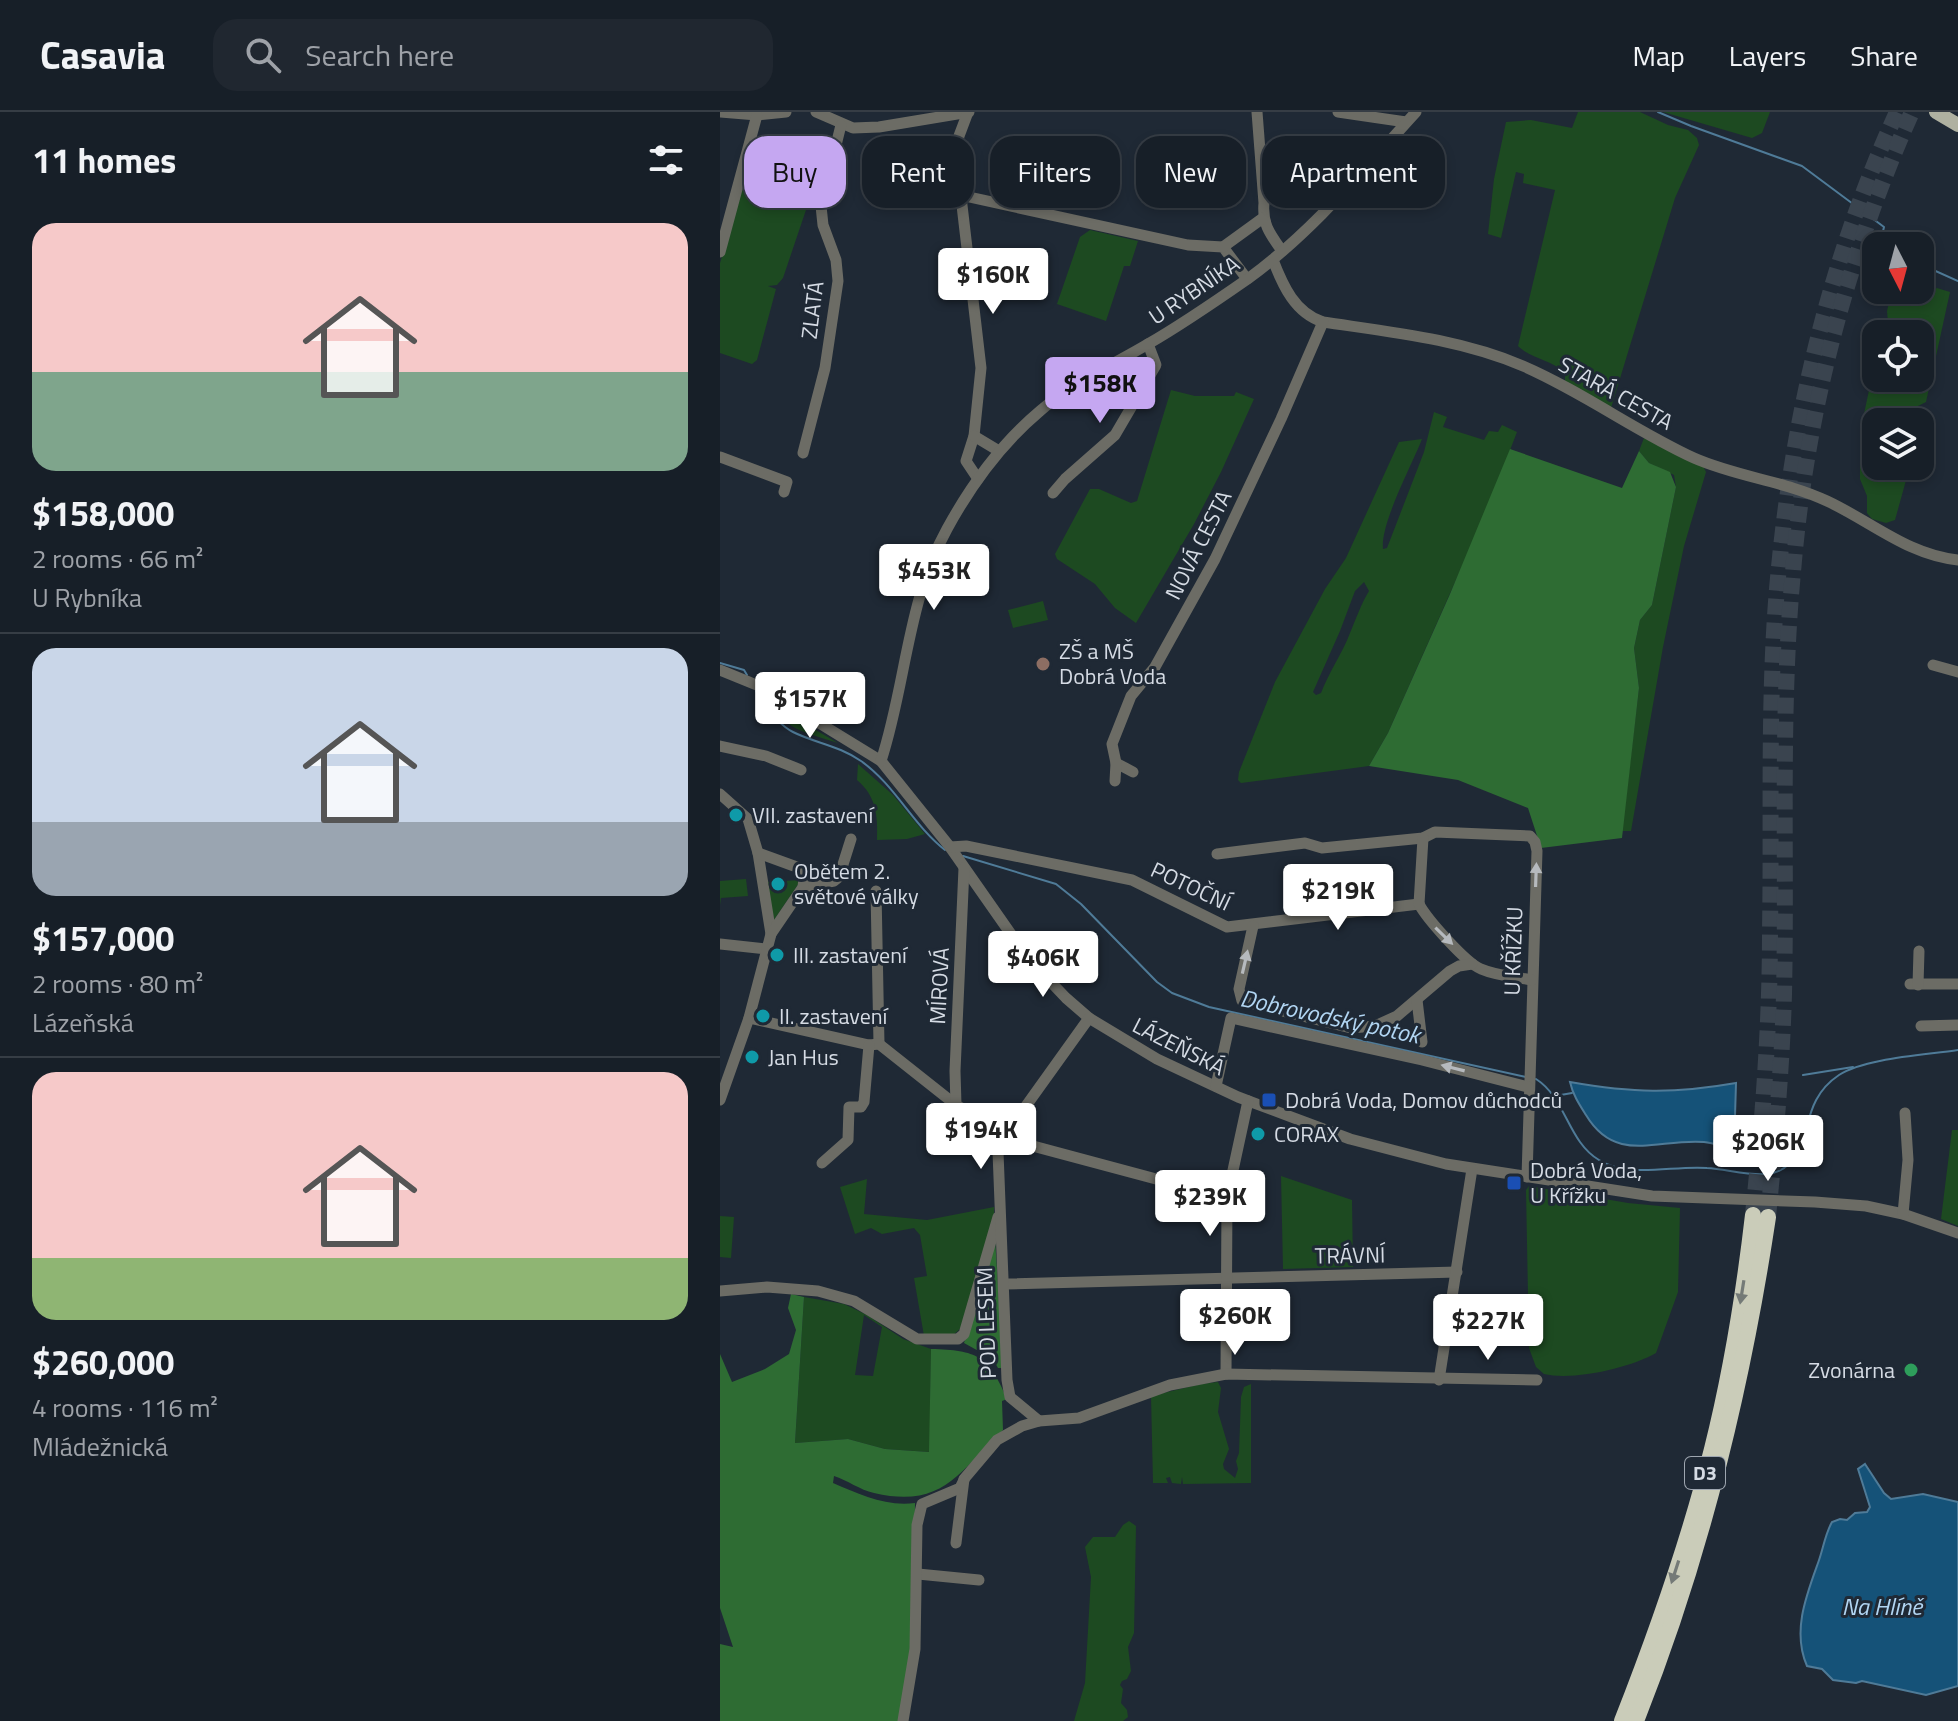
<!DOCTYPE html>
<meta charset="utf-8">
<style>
body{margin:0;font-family:"Titillium Web",sans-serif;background:#202730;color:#f1f3f6;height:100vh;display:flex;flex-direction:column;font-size:30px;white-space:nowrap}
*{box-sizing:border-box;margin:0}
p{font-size:26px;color:#9ea2a8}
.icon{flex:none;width:44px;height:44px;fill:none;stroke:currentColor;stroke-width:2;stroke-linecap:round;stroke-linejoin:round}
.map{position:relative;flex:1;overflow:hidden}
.sheet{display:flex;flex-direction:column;background:#171f28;width:720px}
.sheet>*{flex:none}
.hud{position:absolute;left:24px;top:24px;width:760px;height:72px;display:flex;gap:16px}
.needle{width:52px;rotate:174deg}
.fabs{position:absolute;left:1142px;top:120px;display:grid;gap:16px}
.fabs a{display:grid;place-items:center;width:72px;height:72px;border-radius:16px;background:#171f28;box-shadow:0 4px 12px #0003,0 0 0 2px #363d45;font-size:40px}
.price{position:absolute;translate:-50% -68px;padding:0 18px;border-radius:8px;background:#fff;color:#222;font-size:26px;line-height:52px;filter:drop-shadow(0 2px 4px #0008)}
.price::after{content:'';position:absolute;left:50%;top:48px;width:24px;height:18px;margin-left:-12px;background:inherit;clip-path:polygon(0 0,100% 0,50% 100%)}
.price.current{background:#c5a7f1;color:#111}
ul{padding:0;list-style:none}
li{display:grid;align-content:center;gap:16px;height:424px;padding:0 32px}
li+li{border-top:2px solid #363d45}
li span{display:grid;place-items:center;height:248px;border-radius:24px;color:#555}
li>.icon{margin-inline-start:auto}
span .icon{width:144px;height:144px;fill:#fffc;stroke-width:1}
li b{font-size:34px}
h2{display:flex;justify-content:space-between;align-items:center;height:96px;padding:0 32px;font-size:34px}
.pill{padding:0 28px;border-radius:24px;background:#171f28;box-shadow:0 4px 12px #0003,0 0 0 2px #363d45;font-size:28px;line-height:72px}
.pill.current{background:#c5a7f1;color:#111}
header{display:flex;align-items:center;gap:48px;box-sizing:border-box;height:112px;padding:0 40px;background:#171f28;border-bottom:2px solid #363d45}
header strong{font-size:38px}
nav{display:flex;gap:44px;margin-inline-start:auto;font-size:28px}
.search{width:560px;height:72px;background:#202730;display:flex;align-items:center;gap:20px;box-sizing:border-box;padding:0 28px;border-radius:24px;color:#9ea2a8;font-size:30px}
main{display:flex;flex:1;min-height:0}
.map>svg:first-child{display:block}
.green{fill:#1d4a21;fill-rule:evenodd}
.forest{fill:#2e6c33}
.water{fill:#155278;stroke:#4f7b98;stroke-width:2}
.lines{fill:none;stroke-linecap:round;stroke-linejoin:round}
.stream{stroke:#4f7b98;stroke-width:2}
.highway-tunnel{stroke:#3a444f;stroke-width:16;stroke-dasharray:16 8;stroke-linecap:butt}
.minor{stroke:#6c6c65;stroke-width:11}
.major{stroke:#afb1a1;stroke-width:14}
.highway{stroke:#caccb9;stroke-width:16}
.oneway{fill:#b6babe}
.oneway2{fill:#747a77}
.education-dot{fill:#8d6e63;stroke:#1f2935;stroke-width:3}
.culture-dot{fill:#0f9aa8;stroke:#1f2935;stroke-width:3}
.transit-dot{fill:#1a4fb4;stroke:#1f2935;stroke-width:3}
.leisure-dot{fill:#2e9e5b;stroke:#1f2935;stroke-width:3}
.labels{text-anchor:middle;stroke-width:6;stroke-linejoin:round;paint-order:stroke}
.shield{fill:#1f2935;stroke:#9ea6b0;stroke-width:2}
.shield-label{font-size:20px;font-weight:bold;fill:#d5dbe4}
.street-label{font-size:22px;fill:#d5dbe4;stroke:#1f2935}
.poi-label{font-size:22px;fill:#d5dbe4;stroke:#1f2935;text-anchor:start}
.water-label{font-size:24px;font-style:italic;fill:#b1d5f2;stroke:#1f2935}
</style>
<header>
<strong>Casavia</strong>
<div class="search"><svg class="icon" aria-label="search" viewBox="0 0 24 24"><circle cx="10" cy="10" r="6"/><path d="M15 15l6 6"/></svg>Search here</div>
<nav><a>Map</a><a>Layers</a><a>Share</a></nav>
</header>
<main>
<section class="sheet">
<h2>11 homes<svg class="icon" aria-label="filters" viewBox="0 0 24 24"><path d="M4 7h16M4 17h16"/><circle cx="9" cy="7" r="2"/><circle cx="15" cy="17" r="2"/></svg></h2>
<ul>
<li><span style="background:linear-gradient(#f6c9c9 60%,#7fa58c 0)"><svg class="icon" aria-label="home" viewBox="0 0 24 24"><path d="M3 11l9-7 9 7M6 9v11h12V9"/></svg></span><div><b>$158,000</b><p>2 rooms · 66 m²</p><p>U Rybníka</p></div></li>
<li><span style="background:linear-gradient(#c9d6e8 70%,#9aa5b1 0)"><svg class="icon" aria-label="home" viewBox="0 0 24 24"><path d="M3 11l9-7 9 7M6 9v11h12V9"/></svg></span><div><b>$157,000</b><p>2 rooms · 80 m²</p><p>Lázeňská</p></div></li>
<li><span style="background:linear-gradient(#f6c9c9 75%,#8fb573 0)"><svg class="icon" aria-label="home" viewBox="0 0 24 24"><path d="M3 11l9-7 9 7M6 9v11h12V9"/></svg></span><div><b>$260,000</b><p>4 rooms · 116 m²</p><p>Mládežnická</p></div></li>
</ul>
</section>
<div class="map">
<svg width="1238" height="1609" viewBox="0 0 1238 1609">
<rect width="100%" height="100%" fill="#1f2935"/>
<g class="green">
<path d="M858 0H920L948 13 968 18 977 26 979 33 955 86 891 296 845 271V261C831 247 811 247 798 234L835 78 803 71 804 62 796 60 781 126 768 122 774 67 786 10 811 8 852 16Z"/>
<polygon points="943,0 1050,0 1042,21 1032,26"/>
<polygon points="23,76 88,92 63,166 57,173 48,174 56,177 37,248 32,252 0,241 0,151"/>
<polygon points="370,118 418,129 410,154 404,154 386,209 337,192 360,125"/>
<polygon points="1217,176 1230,180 1206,290 1194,296 1190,310 1156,310 1156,354 1190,354 1175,408 1166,411 1152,407 1147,401 1147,384 1140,367 1140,321 1156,245 1156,266 1200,266 1200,222 1169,222 1167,199 1172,178 1200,178 1203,183"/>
<polygon points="451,278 475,284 514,284 516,280 534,287 501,360 474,412 416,511 395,496 375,472 337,447 335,442 370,377 379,377 411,391 417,389"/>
<path d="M714 300 727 305 723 315 764 328 769 319 778 320 782 313 797 320 767 398 668 621 649 654 521 671 518 668 519 660 555 570 605 477 626 446 679 330 702 327C692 353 660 412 663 437L667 436 704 340ZM644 470 649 479C641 492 636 507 630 521 623 540 609 560 601 581L596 583 593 580 620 519 635 479Z"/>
<polygon points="924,326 983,354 986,360 964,434 943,535 911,719 902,719 919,576 914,536 920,508 932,493 956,375 954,363 929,351 919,339"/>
<polygon points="323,489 328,508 293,516 288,498"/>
<path d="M44 588 118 631C83 620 68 618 44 588Z"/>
<path d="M138 652 173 683 205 722 187 727 157 728C158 703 156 684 137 668Z"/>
<polygon points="26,767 28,784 1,786 0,793 0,769"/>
<polygon points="81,768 54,808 46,770"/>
<polygon points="1232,1018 1238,1018 1238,1114 1221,1107"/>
<polygon points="561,1064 632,1088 633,1155 563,1157"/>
<polygon points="147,1067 144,1102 207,1108 274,1095 274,1105 242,1215 230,1226 204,1224 194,1166 207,1164 200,1123 194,1116 162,1122 151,1116 135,1122 120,1075"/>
<path d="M809 1074 908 1091 960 1096 958 1180 936 1241C910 1256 853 1269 824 1262L816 1255 809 1236 806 1078Z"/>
<polygon points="0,1104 14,1105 11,1146 0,1145"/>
<path d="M84 1185 124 1192 147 1203 183 1227 211 1237 210 1340 165 1337 128 1327 75 1331ZM144 1203 162 1215 153 1264 135 1263Z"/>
<polygon points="498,1270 501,1276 498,1300 509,1337 503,1352 504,1357 515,1366 518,1357 516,1349 519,1341 521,1285 524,1275 531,1272 531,1371 463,1372 462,1365 461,1372 452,1371 450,1365 446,1366 448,1371 433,1371 431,1284 481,1272"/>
<polygon points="409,1409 416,1414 414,1521 408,1535 411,1559 407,1567 402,1569 400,1573 403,1577 401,1591 407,1598 408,1605 403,1609 354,1609 365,1571 371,1465 365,1435 373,1425 395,1425 403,1413"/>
</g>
<g class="forest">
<polygon points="790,337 902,376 919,339 929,351 950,360 956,375 932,493 920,508 914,536 919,576 902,726 821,736 808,696 738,668 649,654 668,621 730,482"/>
<polygon points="275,1126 283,1254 281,1256 278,1256 273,1247 244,1231"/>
<path d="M71 1182 84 1185 75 1331 128 1327 165 1337 209 1340 211 1237C257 1238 269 1244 287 1287L282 1289 283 1318C239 1360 223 1397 154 1381 140 1378 127 1368 114 1364L113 1371C139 1382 166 1395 195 1391L194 1516 182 1609H0V1532L13 1535 0 1496V1242L12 1270 45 1257 69 1242 76 1218 68 1196Z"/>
</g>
<g class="water">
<path d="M850 970C913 981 953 982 1016 971L1014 1037C1004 1035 994 1031 984 1030 938 1026 896 1053 866 1003 859 992 853 983 850 970Z"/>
<path d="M1145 1352 1164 1381 1171 1387 1203 1382 1238 1390V1574L1206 1583 1142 1569 1136 1571 1113 1568 1102 1557 1087 1554C1072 1520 1086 1484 1098 1451 1103 1438 1105 1422 1112 1410L1120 1407 1127 1408 1135 1401 1147 1400 1150 1395 1138 1357Z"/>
</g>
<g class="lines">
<g class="stream">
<polyline points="938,0 971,14 1082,54 1164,115 1160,132 1163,134"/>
<polyline points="1200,152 1238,169"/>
<polyline points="0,551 24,558 27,563"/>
<path d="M36 579C45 594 57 612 73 620 95 631 120 634 141 649 175 673 193 713 225 738"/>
<polyline points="243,744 336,772 361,792 437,870 452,881 489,895 806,965"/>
<polyline points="1083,963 1133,955"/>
<path d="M816 967C846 986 848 1030 879 1048 910 1067 953 1053 987 1056 1006 1057 1028 1064 1048 1062 1056 1061 1064 1057 1069 1052 1093 1028 1080 989 1119 963 1145 946 1206 943 1238 938"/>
<polyline points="835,984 852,981"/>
</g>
<g class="highway-tunnel">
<path d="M1033 1102C1043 1007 1050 913 1050 818 1052 697 1047 575 1059 455 1074 299 1111 143 1177 0"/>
<path d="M1048 1105C1055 1031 1062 957 1064 882 1067 741 1060 600 1073 460 1086 301 1127 145 1192 0"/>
</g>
<g class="minor">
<polyline points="0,0 37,3 66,0"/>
<polyline points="96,0 133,16 159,15 249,0"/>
<polyline points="248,0 239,24 236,42 261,256 254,324 246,349 258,367"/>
<path d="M537 0 544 91C542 112 550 122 562 139"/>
<polyline points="618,0 686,10"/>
<polyline points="240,83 468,133 503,135 527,167"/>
<polyline points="503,135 543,106"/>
<polyline points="0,140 37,3"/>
<path d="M553 148C563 174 575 201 603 210 670 220 740 227 803 254 863 280 915 319 974 346 1017 365 1065 369 1107 389 1152 410 1188 443 1238 448"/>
<polyline points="254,324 279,339"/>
<polyline points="83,341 105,256 118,169 116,148 103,113 101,94 121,13"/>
<polyline points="0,345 67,370 64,380"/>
<polyline points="333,381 345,367 395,323 436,253 428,232"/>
<polyline points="1213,553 1238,560"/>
<polyline points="0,558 39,574 161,649 230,735 307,845 346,886 369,906 437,947 518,985 630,1027 726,1052 932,1084 1095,1090 1146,1094 1183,1102 1238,1121"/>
<polyline points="0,634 46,644 81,658"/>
<path d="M161 649C186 573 187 489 227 417 251 373 282 331 320 299 352 271 391 254 428 232 463 212 496 189 529 166 592 120 643 58 696 0"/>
<polyline points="396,651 413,660"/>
<polyline points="395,669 396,651 392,632 411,584 435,555 495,447 561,307 603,210"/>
<polyline points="0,682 28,707 38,741 51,822"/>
<polyline points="230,735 246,734 412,768 507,815 699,792"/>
<polyline points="497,742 585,731 602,736 703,726 715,720 810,724 815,730 817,739 807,1065"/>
<polyline points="83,775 114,769 119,765 131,727"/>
<polyline points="156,779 159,932"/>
<path d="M699 792C707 807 746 851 761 857 777 864 796 865 812 868"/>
<polyline points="699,792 703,726"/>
<polyline points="533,814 519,877 522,889 631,916 655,914 677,904 730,859 739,854 752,852"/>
<polyline points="0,832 47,837"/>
<polyline points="1190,872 1238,872"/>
<polyline points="1198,873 1199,839"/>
<polyline points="697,888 702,930"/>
<polyline points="29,906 149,933 159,932 236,993 281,1018 283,1026 507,1086"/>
<polyline points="1201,914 1238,913"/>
<polyline points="496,974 511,906 702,948 808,975"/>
<polyline points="0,988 29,906 51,822 83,775 85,758 38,741"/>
<polyline points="236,993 235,959 244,756"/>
<polyline points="102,1051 128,1028 129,995 141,995 144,990 149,933"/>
<polyline points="1183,1102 1188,1048 1185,1001"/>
<polyline points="285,1172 737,1160"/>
<polyline points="0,1179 47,1175 98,1179 134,1189 197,1227 238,1227 244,1222 278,1105"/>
<polyline points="506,1262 507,1086 528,989"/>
<polyline points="719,1268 752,1057"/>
<polyline points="319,1309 290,1285 287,1268 278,1040 283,1026 369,906"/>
<polyline points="236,1431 244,1367 277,1328 302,1314 319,1309 359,1306 450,1273 506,1262 817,1268"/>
<polyline points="198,1462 259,1468"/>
<polyline points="183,1609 195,1537 197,1413 202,1392 240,1376 244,1368"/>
</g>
<polyline class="major" points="1216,0 1238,13"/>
<g class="highway">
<path d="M902 1609C937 1520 969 1429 992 1337 1011 1261 1024 1181 1033 1103"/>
<path d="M916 1609C981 1446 1022 1278 1048 1105"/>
</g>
</g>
<defs><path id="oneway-solid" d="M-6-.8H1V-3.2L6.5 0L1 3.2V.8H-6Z" transform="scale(2)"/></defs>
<g class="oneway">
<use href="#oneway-solid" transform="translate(816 763) rotate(-88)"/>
<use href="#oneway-solid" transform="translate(724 824) rotate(44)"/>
<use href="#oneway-solid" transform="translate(525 850) rotate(-77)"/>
<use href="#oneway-solid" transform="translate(733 956) rotate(-166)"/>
</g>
<g class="oneway2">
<use href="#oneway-solid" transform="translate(1022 1180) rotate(99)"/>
<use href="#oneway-solid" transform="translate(955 1460) rotate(108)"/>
</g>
<circle class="education-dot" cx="323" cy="552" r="8"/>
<g class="culture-dot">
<circle cx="16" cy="703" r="8"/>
<circle cx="58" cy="772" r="8"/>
<circle cx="57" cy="843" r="8"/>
<circle cx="43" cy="904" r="8"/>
<circle cx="32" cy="945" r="8"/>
<circle cx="538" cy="1022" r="8"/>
</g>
<g class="transit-dot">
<rect x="541" y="980" width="16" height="16" rx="4"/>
<rect x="786" y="1063" width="16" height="16" rx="4"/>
</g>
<circle class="leisure-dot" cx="1191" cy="1258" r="8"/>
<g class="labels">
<rect class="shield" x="965" y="1345" width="40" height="32" rx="6"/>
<g class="shield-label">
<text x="985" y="1368">D3</text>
</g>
<g class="street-label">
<text transform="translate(474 178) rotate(-34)" y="8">U RYBNÍKA</text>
<text transform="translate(92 198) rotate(-83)" y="8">ZLATÁ</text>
<text transform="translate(896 281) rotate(29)" y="8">STARÁ CESTA</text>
<text transform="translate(478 433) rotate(-63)" y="8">NOVÁ CESTA</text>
<text transform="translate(471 774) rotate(25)" y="8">POTOČNÍ</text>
<text transform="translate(793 839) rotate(-88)" y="8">U KŘÍŽKU</text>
<text transform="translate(219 874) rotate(-87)" y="8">MÍROVÁ</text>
<text transform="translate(459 934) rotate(27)" y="8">LÁZEŇSKÁ</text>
<text transform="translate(630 1143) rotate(-1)" y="8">TRÁVNÍ</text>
<text transform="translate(266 1211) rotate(-92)" y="8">POD LESEM</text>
</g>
<g class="poi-label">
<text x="339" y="547">ZŠ a MŠ<tspan x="339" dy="25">Dobrá Voda</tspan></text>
<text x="32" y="711">VII. zastavení</text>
<text x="74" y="767">Obětem 2.<tspan x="74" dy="25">světové války</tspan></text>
<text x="73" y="851">III. zastavení</text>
<text x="59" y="912">II. zastavení</text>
<text x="48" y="953">Jan Hus</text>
<text x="565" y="996">Dobrá Voda, Domov důchodců</text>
<text x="554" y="1030">CORAX</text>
<text x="810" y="1066">Dobrá Voda,<tspan x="810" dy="25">U Křížku</tspan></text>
<text x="1175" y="1266" text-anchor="end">Zvonárna</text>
</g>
<g class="water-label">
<text transform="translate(610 905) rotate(12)" y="8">Dobrovodský potok</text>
<text x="1162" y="1503">Na Hlíně</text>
</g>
</g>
</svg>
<div class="fabs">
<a><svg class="needle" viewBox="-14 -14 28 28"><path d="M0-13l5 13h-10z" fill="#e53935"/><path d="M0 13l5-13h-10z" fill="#9ea2a8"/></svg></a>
<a><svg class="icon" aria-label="locate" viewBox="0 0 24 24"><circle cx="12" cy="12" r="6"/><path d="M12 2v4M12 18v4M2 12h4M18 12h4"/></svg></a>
<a><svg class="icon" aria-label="layers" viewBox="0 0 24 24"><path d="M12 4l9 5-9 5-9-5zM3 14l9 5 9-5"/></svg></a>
</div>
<b class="price" style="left:273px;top:204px">$160K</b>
<b class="price current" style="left:380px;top:313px">$158K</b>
<b class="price" style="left:214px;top:500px">$453K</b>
<b class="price" style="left:90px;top:628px">$157K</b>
<b class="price" style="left:618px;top:820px">$219K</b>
<b class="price" style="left:323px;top:887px">$406K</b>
<b class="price" style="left:261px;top:1059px">$194K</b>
<b class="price" style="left:1048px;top:1071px">$206K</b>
<b class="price" style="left:490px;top:1126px">$239K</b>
<b class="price" style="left:515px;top:1245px">$260K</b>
<b class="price" style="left:768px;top:1250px">$227K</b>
<div class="hud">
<a class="pill current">Buy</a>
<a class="pill">Rent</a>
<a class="pill">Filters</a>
<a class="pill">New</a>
<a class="pill">Apartment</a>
</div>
</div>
</main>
